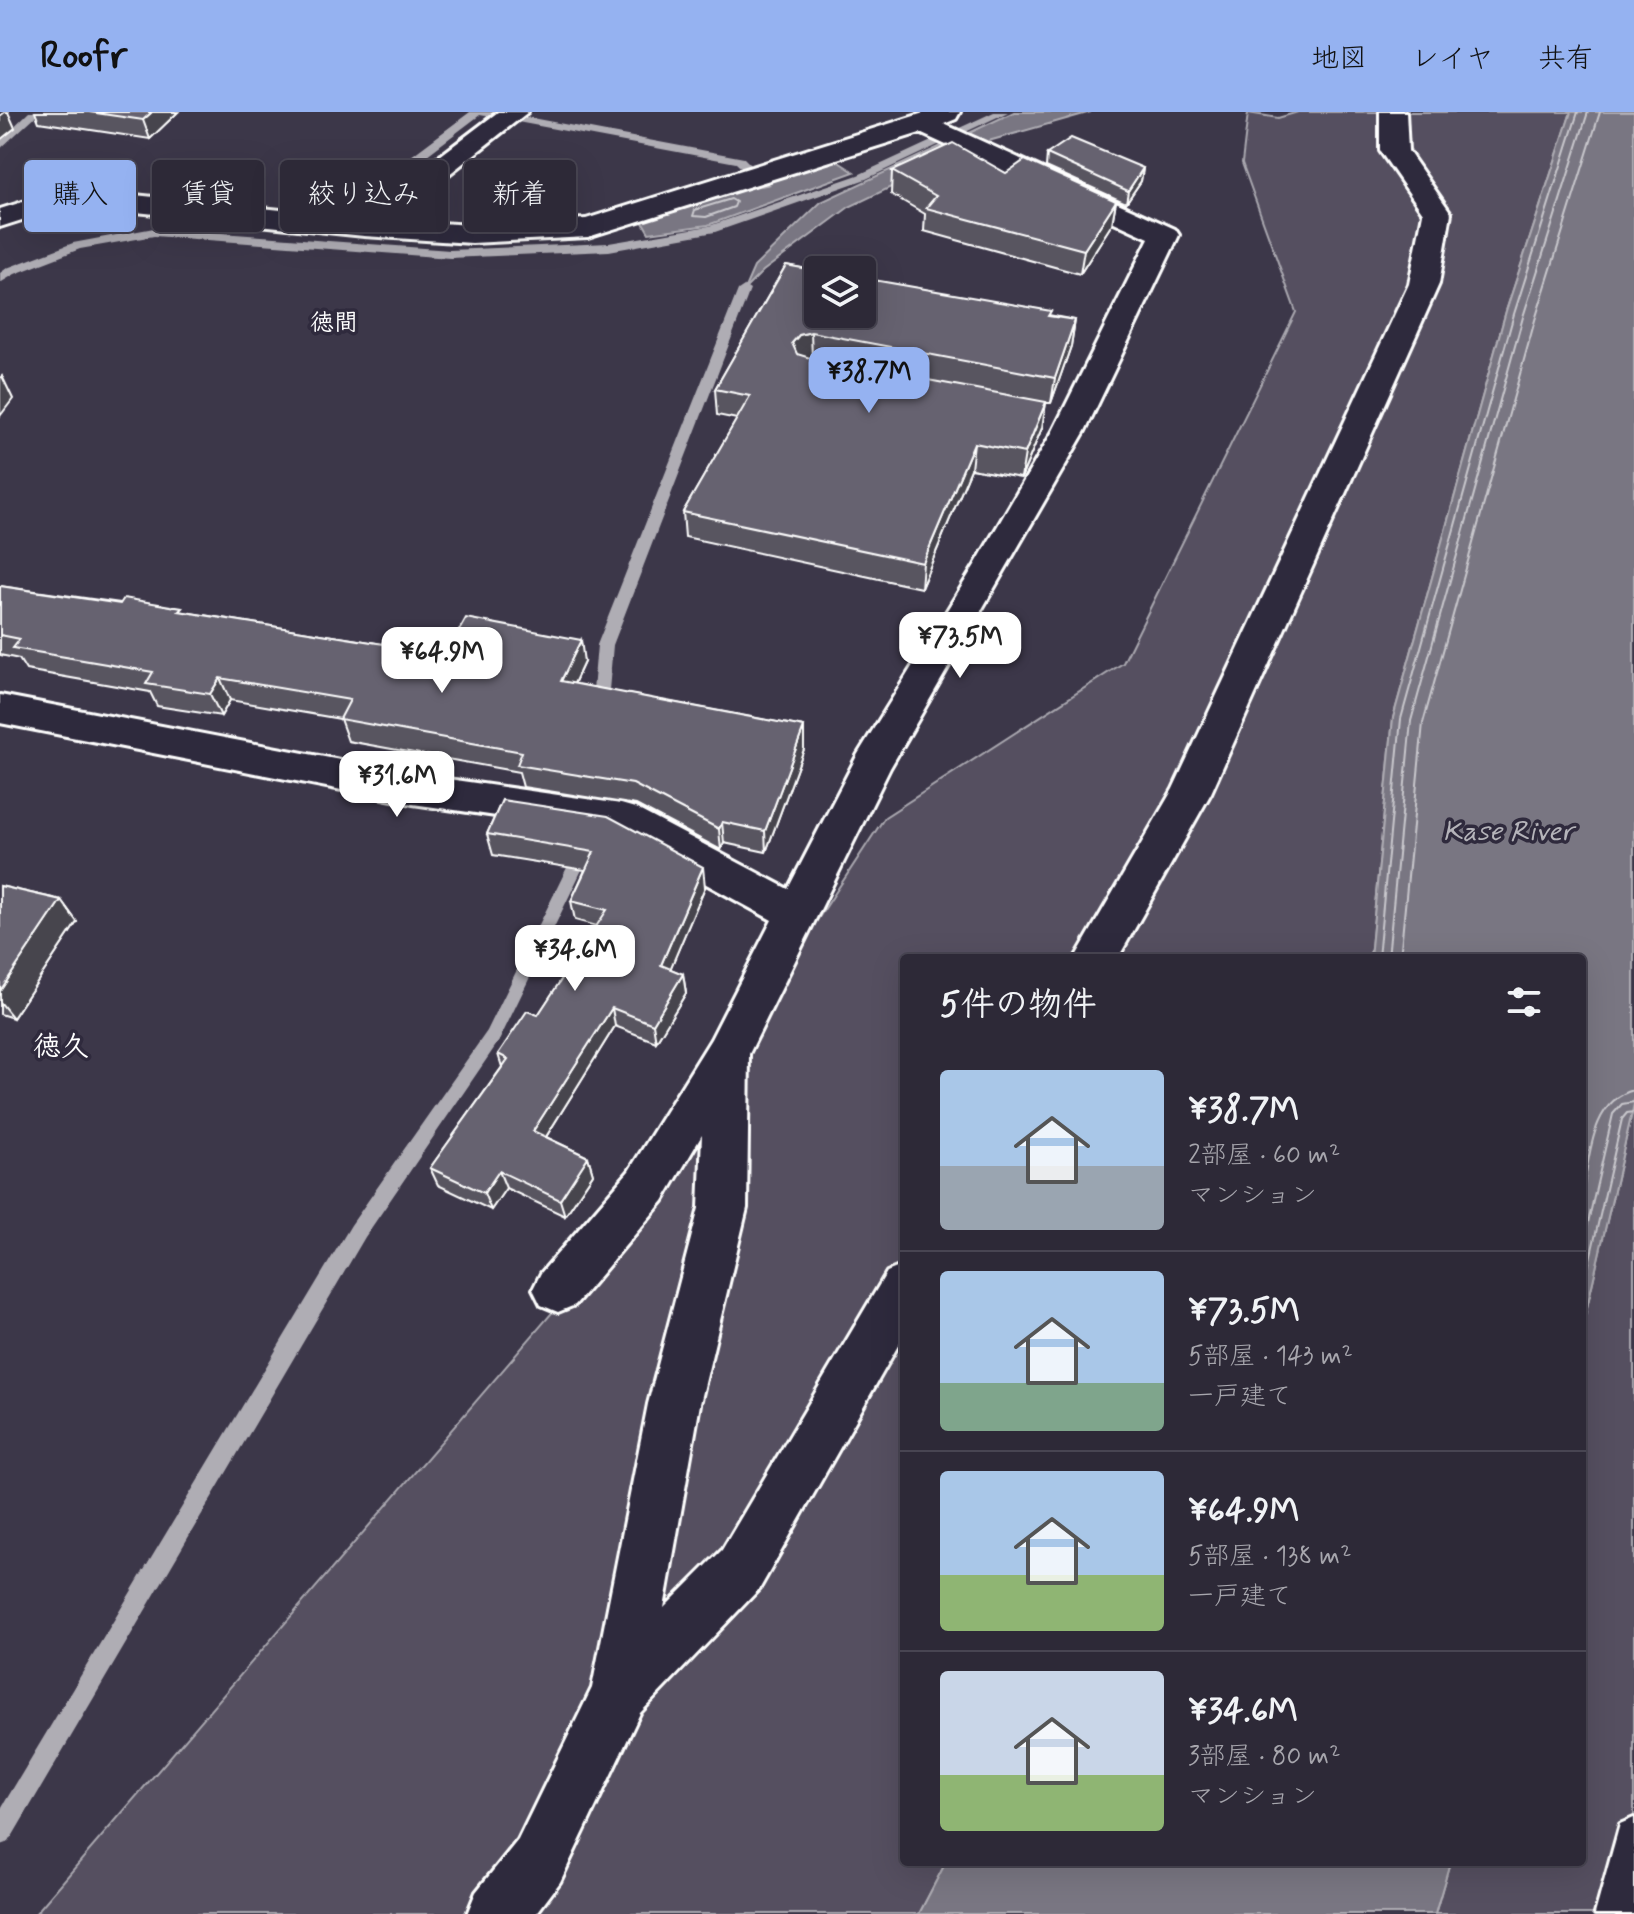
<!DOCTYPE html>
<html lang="ja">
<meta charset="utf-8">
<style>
body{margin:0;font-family:Mynerve,"Klee One",sans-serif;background:#393542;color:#f1f3f6;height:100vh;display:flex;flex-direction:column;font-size:30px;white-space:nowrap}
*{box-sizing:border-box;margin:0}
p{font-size:26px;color:#a7a6ad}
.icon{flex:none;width:44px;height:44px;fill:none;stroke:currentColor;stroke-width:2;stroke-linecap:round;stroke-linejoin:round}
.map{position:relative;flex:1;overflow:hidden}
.panel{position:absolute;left:900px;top:842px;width:686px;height:912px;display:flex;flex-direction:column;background:#2d2937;border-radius:8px;box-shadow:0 8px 32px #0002,0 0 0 2px #484552}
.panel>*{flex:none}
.top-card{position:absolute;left:24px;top:48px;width:756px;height:72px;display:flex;gap:16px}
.buttons{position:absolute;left:804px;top:144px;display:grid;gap:16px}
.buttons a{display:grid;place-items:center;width:72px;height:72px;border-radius:8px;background:#2d2937;box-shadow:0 8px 32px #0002,0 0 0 2px #484552;font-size:40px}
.price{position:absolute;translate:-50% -68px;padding:0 18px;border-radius:16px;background:#fff;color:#222;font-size:26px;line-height:52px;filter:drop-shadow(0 2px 4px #0008)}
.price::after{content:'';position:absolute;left:50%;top:48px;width:24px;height:18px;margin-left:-12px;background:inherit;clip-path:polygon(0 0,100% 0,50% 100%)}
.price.selected{background:#95b2f1;color:#111}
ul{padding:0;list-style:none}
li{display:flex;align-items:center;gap:24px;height:200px;padding:0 40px}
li+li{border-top:2px solid #484552}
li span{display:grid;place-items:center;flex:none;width:224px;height:160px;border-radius:8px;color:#555}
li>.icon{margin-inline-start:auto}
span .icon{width:96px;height:96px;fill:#fffc;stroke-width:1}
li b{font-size:34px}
h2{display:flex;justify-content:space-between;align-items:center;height:96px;padding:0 40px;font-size:34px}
.pill{padding:0 28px;border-radius:8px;background:#2d2937;box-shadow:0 8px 32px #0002,0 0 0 2px #484552;font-size:28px;line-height:72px}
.pill.selected{background:#95b2f1;color:#111}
header{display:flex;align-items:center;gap:48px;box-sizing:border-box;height:112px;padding:0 40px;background:#95b2f1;color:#111}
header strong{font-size:38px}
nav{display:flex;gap:44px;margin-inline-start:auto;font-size:28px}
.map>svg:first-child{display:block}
.green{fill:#555060;stroke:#aaa8b0;stroke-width:2}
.water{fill:#797682;stroke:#afadb4;stroke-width:2}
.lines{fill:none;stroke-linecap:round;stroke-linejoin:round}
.shore{stroke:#c9c8cd;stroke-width:2}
.stream{fill:#afadb4;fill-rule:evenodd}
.lane-casing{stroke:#fff;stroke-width:6}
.street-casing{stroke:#fff;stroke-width:6}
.lane{fill:#2f2a3d;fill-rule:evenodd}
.street{fill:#2f2a3d;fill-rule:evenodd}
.wall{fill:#585460;stroke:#fff;stroke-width:2}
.shaded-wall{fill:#47454e;stroke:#fff;stroke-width:2}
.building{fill:#666270;stroke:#fff;stroke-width:2}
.labels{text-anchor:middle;stroke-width:7;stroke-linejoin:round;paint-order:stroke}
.far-neighbourhood-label{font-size:24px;font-weight:bold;fill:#fff;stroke:#2f2a3d}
.water-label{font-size:28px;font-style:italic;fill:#b5b4ba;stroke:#2f2a3d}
.neighbourhood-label{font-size:28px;font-weight:bold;fill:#fff;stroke:#2f2a3d}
</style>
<header>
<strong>Roofr</strong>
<nav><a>地図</a><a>レイヤ</a><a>共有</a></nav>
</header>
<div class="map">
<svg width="1634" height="1802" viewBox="0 0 1634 1802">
<rect width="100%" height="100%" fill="#3c3749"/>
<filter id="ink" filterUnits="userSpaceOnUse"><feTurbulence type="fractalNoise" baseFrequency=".0125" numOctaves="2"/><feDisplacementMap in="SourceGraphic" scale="16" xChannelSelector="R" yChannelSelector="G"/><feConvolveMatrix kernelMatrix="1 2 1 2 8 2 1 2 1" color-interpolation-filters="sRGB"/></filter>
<g filter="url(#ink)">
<g class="green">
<polygon points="1298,0 1571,0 1506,199 1393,606 1370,846 904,846 904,1750 946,1750 919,1802 35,1802 582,1166 885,705 1123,551 1296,200 1242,51 1248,1 1278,6"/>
<polygon points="1634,992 1634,1802 1435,1802 1450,1750 1582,1750 1582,1217"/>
</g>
<g class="water">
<polygon points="1014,0 1091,0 985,30 849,95 763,159 744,178 754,155 821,90"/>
<polygon points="1571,0 1634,0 1634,992 1582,1217 1582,846 1370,846 1393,606 1506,199"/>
<polygon points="834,47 854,60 708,113 649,121 641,107"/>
<polygon points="946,1750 1450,1750 1435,1802 919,1802"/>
</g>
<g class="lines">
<g class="shore">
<polygon points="731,87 736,90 734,95 706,105 693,104 695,98"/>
<polyline points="1378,846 1401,607 1514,202 1578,0"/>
<polyline points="1388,846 1411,609 1523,205 1588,0"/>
<polyline points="1400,846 1423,611 1535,208 1600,0"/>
<path d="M1582 1084C1590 1047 1590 989 1634 978"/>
<polyline points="1582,1137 1613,1002 1622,992 1634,990"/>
<polyline points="1582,1182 1622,1007 1627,1001 1634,1000"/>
</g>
<g class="stream">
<polygon points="29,0 40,0 0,37 0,28"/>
<polygon points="470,0 500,0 744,46 771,73 761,75 736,51 480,3 323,122 315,122 315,116"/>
<polygon points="994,0 1008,0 866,67 715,120 609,139 450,146 154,124 80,137 15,162 0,171 0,161 7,156 73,131 154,116 450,138 609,131 709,114 858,63"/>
<polygon points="744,174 750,178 613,533 607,601 605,605 593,605 591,601 597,533 738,178"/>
<polygon points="585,729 593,735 499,929 365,1125 9,1730 0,1733 0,1698 351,1113 487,919 577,735"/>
</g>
<g class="lane-casing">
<polygon id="lane" points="1634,1706 1634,1802 1595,1802 1620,1712"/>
</g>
<g class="street-casing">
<g id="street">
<polygon points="498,0 528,0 391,108 472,113 586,107 927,0 960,0 956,7 944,12 1175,117 1179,123 1085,319 890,656 749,942 747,1096 700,1292 664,1496 722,1438 887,1160 904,1153 904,1223 760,1476 640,1601 560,1770 536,1802 467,1802 476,1780 518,1728 592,1576 648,1292 699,1096 702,1023 663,1089 575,1193 558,1200 541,1193 533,1177 541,1161 629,1059 711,927 772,808 613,721 413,692 0,611 0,583 413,662 621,692 635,696 788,777 858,642 975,453 1053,319 1149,126 920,21 588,125 472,131 364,124 69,93 0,115 0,97 67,76 358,106"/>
<polygon points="1380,0 1406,0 1408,39 1451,101 1439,172 1211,681 1118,846 1075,846 1173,677 1409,172 1423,101 1380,39"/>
</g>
</g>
<use href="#lane" class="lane"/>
<use href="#street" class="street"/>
</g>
<g class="wall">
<polygon points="35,0 178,0 150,27 39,10"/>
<polygon points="1047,42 1143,56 1141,69 1126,91 1046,55"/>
<polygon points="892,59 1006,61 1116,89 1112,112 1080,162 924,119 925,102 891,82"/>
<polygon points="786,153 1075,208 1071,234 1051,291 1046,291 1042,316 1021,366 971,357 921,476 685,425 683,400 737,307 717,303 715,277"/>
<polygon points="0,474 184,500 383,532 451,533 584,550 574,572 804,615 804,637 766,740 724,731 721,738 636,693 523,675 519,660 348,629 340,607 230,588 221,604 157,594 150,580 26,558 19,547 0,543"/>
<polygon points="502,688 705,775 670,857 683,862 686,881 656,930 615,914 546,1025 588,1045 593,1062 565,1104 506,1076 491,1098 438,1073 430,1056 502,955 498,942 538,903 597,814 575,808 571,789 585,758 493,743 487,722"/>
<polygon points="0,774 61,788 77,810 13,906 0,902"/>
</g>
<g class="shaded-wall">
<polygon points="5,0 8,0 15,16 0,28 0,4"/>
<polygon points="152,0 178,0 150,27 143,8"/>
<polygon points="1143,56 1141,69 1126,91 1128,79"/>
<polygon points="1116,89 1112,112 1080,162 1084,138"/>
<polygon points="1075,208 1071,234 1051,291 1055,266"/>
<polygon points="811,220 812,246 799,249 792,231 799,223"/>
<polygon points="2,264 13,287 0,304 0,266"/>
<polygon points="1046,290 1042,316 1021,366 1025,341"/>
<polygon points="974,331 971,357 921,476 923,451"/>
<polygon points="581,528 584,550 565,591 561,569"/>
<polygon points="220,566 230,588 221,604 210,582"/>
<polygon points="804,615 804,637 766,740 765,719"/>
<polygon points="722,710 724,731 721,738 719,717"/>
<polygon points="703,755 705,775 664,872 661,853"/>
<polygon points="61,788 77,810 13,906 0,890 0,879"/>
<polygon points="683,862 686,881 656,930 653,912"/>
<polygon points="612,896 615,914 539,1036 533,1019"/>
<polygon points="588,1045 593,1062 565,1104 560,1088"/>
<polygon points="499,1059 506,1076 491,1098 484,1081"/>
</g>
<g class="building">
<polygon points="89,0 152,0 143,8"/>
<polygon points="1071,26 1143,56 1128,79 1047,42"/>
<polygon points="953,31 1006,61 1025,48 1116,89 1084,138 926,96 936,84 892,59"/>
<polygon points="786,153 818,159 818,202 862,202 862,166 1051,199 1048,204 1075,208 1055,266 811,220 799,223 792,231 797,242 810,246 1046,290 1025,341 974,331 923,451 683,400 750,284 715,277"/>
<polygon points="0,474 120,492 124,486 182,496 179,499 383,532 388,522 451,533 466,506 581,528 561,569 804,615 765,719 722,710 719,717 633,672 517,653 522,640 340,607 350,588 220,566 210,582 146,572 153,560 13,536 20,527 0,523"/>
<polygon points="502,688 608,704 703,755 661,853 683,862 653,912 612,896 533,1019 588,1045 560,1088 499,1059 484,1081 430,1056 508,947 498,942 527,899 538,903 607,798 571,789 594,740 487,722"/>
<polygon points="0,774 61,788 0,879"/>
</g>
</g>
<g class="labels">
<g class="far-neighbourhood-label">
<text x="334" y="218">徳間</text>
</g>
<g class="water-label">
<text x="1508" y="728">Kase River</text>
</g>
<g class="neighbourhood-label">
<text x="61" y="943">徳久</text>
</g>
</g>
</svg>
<div class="buttons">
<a><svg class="icon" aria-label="layers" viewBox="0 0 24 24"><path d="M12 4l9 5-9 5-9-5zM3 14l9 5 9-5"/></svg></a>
</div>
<b class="price selected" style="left:869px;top:303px">¥38.7M</b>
<b class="price" style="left:960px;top:568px">¥73.5M</b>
<b class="price" style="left:442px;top:583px">¥64.9M</b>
<b class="price" style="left:397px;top:707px">¥31.6M</b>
<b class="price" style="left:575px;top:881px">¥34.6M</b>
<div class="top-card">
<a class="pill selected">購入</a>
<a class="pill">賃貸</a>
<a class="pill">絞り込み</a>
<a class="pill">新着</a>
</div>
<section class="panel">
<h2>5件の物件<svg class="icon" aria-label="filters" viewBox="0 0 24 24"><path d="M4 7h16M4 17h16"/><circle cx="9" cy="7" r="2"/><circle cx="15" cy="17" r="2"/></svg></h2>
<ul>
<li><span style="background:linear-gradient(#a9c7e8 60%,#9aa5b1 0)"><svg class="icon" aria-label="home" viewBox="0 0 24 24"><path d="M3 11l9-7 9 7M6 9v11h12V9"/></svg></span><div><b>¥38.7M</b><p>2部屋 · 60 m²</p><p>マンション</p></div></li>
<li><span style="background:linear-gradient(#a9c7e8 70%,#7fa58c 0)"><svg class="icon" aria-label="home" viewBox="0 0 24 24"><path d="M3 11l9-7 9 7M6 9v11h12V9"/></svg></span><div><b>¥73.5M</b><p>5部屋 · 143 m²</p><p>一戸建て</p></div></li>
<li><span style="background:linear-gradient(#a9c7e8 65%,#8fb573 0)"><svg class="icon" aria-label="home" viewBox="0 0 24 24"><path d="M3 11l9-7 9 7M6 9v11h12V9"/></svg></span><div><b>¥64.9M</b><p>5部屋 · 138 m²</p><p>一戸建て</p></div></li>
<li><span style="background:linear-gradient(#c9d6e8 65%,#8fb573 0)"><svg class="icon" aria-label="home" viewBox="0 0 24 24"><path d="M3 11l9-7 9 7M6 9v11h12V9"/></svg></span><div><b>¥34.6M</b><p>3部屋 · 80 m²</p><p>マンション</p></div></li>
</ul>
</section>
</div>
